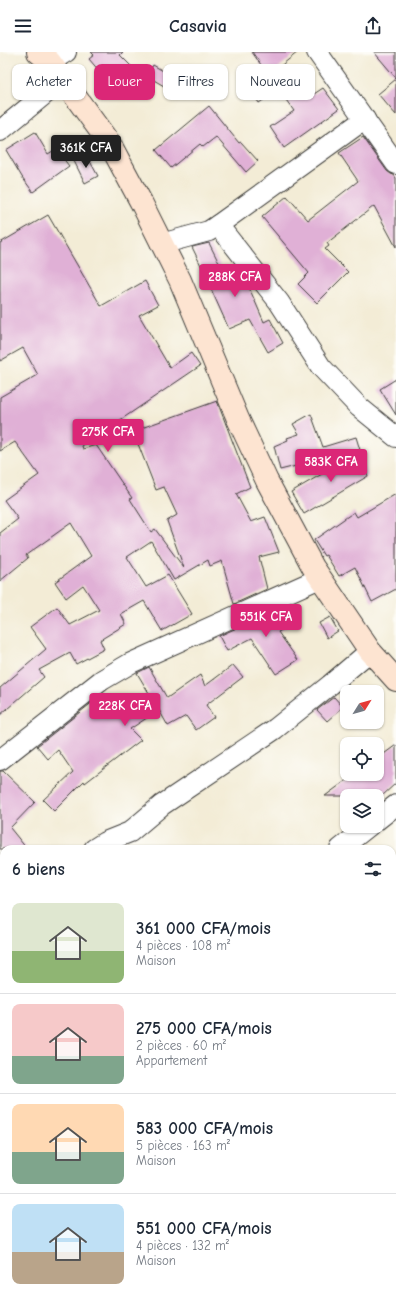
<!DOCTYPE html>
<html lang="fr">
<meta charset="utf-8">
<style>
body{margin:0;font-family:"Comic Neue",sans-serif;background:#f2f2f3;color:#1f2937;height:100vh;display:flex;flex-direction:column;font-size:15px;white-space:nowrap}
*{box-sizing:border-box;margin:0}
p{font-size:13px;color:#747a83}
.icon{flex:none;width:22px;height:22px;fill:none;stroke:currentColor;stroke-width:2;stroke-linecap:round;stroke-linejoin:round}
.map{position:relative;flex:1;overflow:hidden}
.drawer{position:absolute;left:0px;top:793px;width:396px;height:456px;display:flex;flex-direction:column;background:#fff;border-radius:12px 12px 0 0;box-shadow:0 1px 3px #0004}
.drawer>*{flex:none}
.banner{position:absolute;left:12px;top:12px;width:372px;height:36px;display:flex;gap:8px}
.needle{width:26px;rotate:53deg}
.fabs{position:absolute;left:340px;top:633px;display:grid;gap:8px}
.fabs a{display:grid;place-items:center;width:44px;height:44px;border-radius:8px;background:#fff;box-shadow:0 1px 3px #0004;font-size:20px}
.price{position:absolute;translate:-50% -34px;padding:0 9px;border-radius:4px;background:#db2777;color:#fff;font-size:13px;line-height:26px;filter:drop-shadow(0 1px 2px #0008)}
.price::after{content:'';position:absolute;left:50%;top:24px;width:12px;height:9px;margin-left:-6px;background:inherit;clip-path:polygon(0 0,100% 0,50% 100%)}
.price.current{background:#222;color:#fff}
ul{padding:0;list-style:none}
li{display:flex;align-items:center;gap:12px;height:100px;padding:0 12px}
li+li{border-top:1px solid #e0e1e3}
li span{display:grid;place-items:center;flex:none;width:112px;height:80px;border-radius:8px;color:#555}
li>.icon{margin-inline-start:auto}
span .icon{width:48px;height:48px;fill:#fffc;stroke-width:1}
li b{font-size:17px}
h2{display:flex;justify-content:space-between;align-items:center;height:48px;padding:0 12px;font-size:17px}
.tag{padding:0 14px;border-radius:8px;background:#fff;box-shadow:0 1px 3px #0004;font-size:14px;line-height:36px}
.tag.current{background:#db2777;color:#fff}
header{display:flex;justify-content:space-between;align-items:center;height:52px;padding:0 12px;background:#fff;font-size:18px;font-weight:800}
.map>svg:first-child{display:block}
.building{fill:#e0b0d6}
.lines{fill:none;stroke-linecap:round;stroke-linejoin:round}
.minor-casing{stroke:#3c3b38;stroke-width:22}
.secondary-casing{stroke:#3c3b38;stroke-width:24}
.minor{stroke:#fff;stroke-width:20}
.secondary{stroke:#fde4d1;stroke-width:22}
</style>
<header><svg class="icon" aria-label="menu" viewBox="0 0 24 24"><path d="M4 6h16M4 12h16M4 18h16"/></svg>Casavia<svg class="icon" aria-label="share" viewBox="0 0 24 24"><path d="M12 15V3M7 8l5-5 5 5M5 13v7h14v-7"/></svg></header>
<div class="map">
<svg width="396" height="1249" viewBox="0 0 396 1249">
<rect width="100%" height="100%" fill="#fdfcf7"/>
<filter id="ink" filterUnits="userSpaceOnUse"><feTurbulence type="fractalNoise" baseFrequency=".025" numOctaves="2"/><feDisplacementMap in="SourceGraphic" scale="8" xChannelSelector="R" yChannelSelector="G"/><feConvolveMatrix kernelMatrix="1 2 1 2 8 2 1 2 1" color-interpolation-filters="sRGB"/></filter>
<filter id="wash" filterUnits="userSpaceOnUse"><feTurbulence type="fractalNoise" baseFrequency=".012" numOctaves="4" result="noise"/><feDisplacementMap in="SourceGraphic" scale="16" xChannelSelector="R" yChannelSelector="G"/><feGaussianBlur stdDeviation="0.9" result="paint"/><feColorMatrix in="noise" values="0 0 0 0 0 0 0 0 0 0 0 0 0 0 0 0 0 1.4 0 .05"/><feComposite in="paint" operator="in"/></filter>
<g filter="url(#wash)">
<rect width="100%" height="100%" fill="#f3ecd6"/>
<g id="blocks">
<g class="building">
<polygon points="91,0 123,0 120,3 136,19 123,31 106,15 100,20 89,7 94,3"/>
<polygon points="252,0 298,0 278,16 288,31 259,51 247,33 266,20"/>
<polygon points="374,0 396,0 396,26"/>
<polygon points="153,13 187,33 181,44 147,24"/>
<polygon points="396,27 396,63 378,42"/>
<polygon points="306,30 314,42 323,36 339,57 284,96 270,75 294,59 284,45"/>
<polygon points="209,54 239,91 241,90 258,109 246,120 216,85 203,95 200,92 171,116 156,98"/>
<polygon points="35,80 48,102 56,97 69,114 33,140 22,125 6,98"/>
<polygon points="363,85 387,119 391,122 394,123 396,126 396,195 374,154 327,191 329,194 325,197 348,220 317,251 298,232 309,221 262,165 287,144 308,168 358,129 339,101"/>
<polygon points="86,102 98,124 85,131 74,109"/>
<polygon points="48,163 101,254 145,229 158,253 139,263 170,316 191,301 200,314 82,394 83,397 96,393 132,446 130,447 151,480 155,477 184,516 167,469 177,463 164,435 156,438 133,379 217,349 250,435 236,442 251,470 265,465 279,500 259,505 267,537 234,552 222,509 210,514 208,508 174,528 151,489 127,505 146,535 168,523 192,562 162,579 144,549 121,562 126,572 100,588 104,597 76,612 70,601 39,618 44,625 0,663 0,636 46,597 30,575 57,555 70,573 99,558 83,533 66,546 55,530 91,504 71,471 26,503 28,506 0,529 0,481 18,467 4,448 39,423 15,390 0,399 0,345 38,323 23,296 0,309 0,191"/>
<polygon points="209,191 228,229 243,223 244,224 264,270 270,267 283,291 268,300 250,268 229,277 211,237 212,236 192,195"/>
<polygon points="396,327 396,363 380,337"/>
<polygon points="311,362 323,395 356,385 360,398 280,418 274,394 288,388 287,386 299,382 293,372"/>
<polygon points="360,400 368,424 304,462 291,440"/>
<polygon points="396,442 396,537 372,550 355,515 339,524 326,503 324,504 314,488 354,460 357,465"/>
<polygon points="285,554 295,570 278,580 298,608 276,622 252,586 227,599 219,584"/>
<polygon points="330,565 338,579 327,586 319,571"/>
<polygon points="233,613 243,625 206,653 214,665 196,678 186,664 168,674 159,658 130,677 141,688 85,731 84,729 54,759 43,748 73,720 58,698 48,707 37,694 94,649 104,642 118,661 149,641 137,621 149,615 167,646 200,623 205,634"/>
<polygon points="334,645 343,655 327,669 317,658"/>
<polygon points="396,693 396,731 382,744 325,744 355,722 377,722 377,707"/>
<polygon points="0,719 3,719 35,750 10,776 27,797 0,797"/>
</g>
</g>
</g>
<g filter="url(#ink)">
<use href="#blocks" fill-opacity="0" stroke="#3c3b38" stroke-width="1"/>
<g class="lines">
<g class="minor-casing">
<g id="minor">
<polyline points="317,0 396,112"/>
<polyline points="50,10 66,0"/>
<polyline points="0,79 63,27"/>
<polyline points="218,173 279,250 321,315 359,355 396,385"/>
<polyline points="161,192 209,179 218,173 365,67"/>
<polyline points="0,708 102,628 131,611 320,526"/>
<polyline points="377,768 396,753"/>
<polyline points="94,797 105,790 130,780 162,753 275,677 330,633 370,599"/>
<polyline points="340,797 369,774"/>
<polyline points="0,855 4,852"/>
<polyline points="0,991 4,990"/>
</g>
</g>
<g class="secondary-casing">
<polyline id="secondary" points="38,0 50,10 110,92 141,150 180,228 238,367 267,429 313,515 370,599 396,628"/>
</g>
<use href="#minor" class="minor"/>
<use href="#secondary" class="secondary"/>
</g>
</g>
</svg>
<div class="fabs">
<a><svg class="needle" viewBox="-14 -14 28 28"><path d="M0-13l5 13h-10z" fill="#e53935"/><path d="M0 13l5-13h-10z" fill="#747a83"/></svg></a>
<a><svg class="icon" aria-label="locate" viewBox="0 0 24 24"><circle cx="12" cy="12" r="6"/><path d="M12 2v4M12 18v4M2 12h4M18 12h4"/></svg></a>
<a><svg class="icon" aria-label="layers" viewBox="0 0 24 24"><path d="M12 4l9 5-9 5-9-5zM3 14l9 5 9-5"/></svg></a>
</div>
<b class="price current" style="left:86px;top:117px">361K CFA</b>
<b class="price" style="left:235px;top:246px">288K CFA</b>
<b class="price" style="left:108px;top:401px">275K CFA</b>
<b class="price" style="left:331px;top:431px">583K CFA</b>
<b class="price" style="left:266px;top:586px">551K CFA</b>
<b class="price" style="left:125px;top:675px">228K CFA</b>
<div class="banner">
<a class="tag">Acheter</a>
<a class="tag current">Louer</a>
<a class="tag">Filtres</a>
<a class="tag">Nouveau</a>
</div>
<section class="drawer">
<h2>6 biens<svg class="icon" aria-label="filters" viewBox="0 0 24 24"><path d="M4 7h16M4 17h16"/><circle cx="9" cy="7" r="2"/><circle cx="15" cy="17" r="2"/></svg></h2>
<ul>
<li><span style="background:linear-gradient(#dfe7d0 60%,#8fb573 0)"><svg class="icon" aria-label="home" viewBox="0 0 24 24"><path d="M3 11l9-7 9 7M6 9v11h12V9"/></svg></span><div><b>361 000 CFA/mois</b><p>4 pièces · 108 m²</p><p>Maison</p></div></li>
<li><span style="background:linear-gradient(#f6c9c9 65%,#7fa58c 0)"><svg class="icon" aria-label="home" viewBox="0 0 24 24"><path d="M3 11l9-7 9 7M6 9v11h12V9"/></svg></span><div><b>275 000 CFA/mois</b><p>2 pièces · 60 m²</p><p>Appartement</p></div></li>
<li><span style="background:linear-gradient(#ffd9b3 60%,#7fa58c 0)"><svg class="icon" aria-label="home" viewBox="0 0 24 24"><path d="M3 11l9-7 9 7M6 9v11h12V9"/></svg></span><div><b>583 000 CFA/mois</b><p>5 pièces · 163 m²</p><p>Maison</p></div></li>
<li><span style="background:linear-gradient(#bfe0f5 60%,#b9a48a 0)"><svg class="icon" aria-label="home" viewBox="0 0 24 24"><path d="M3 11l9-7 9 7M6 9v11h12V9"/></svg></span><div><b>551 000 CFA/mois</b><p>4 pièces · 132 m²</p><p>Maison</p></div></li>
</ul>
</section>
</div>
